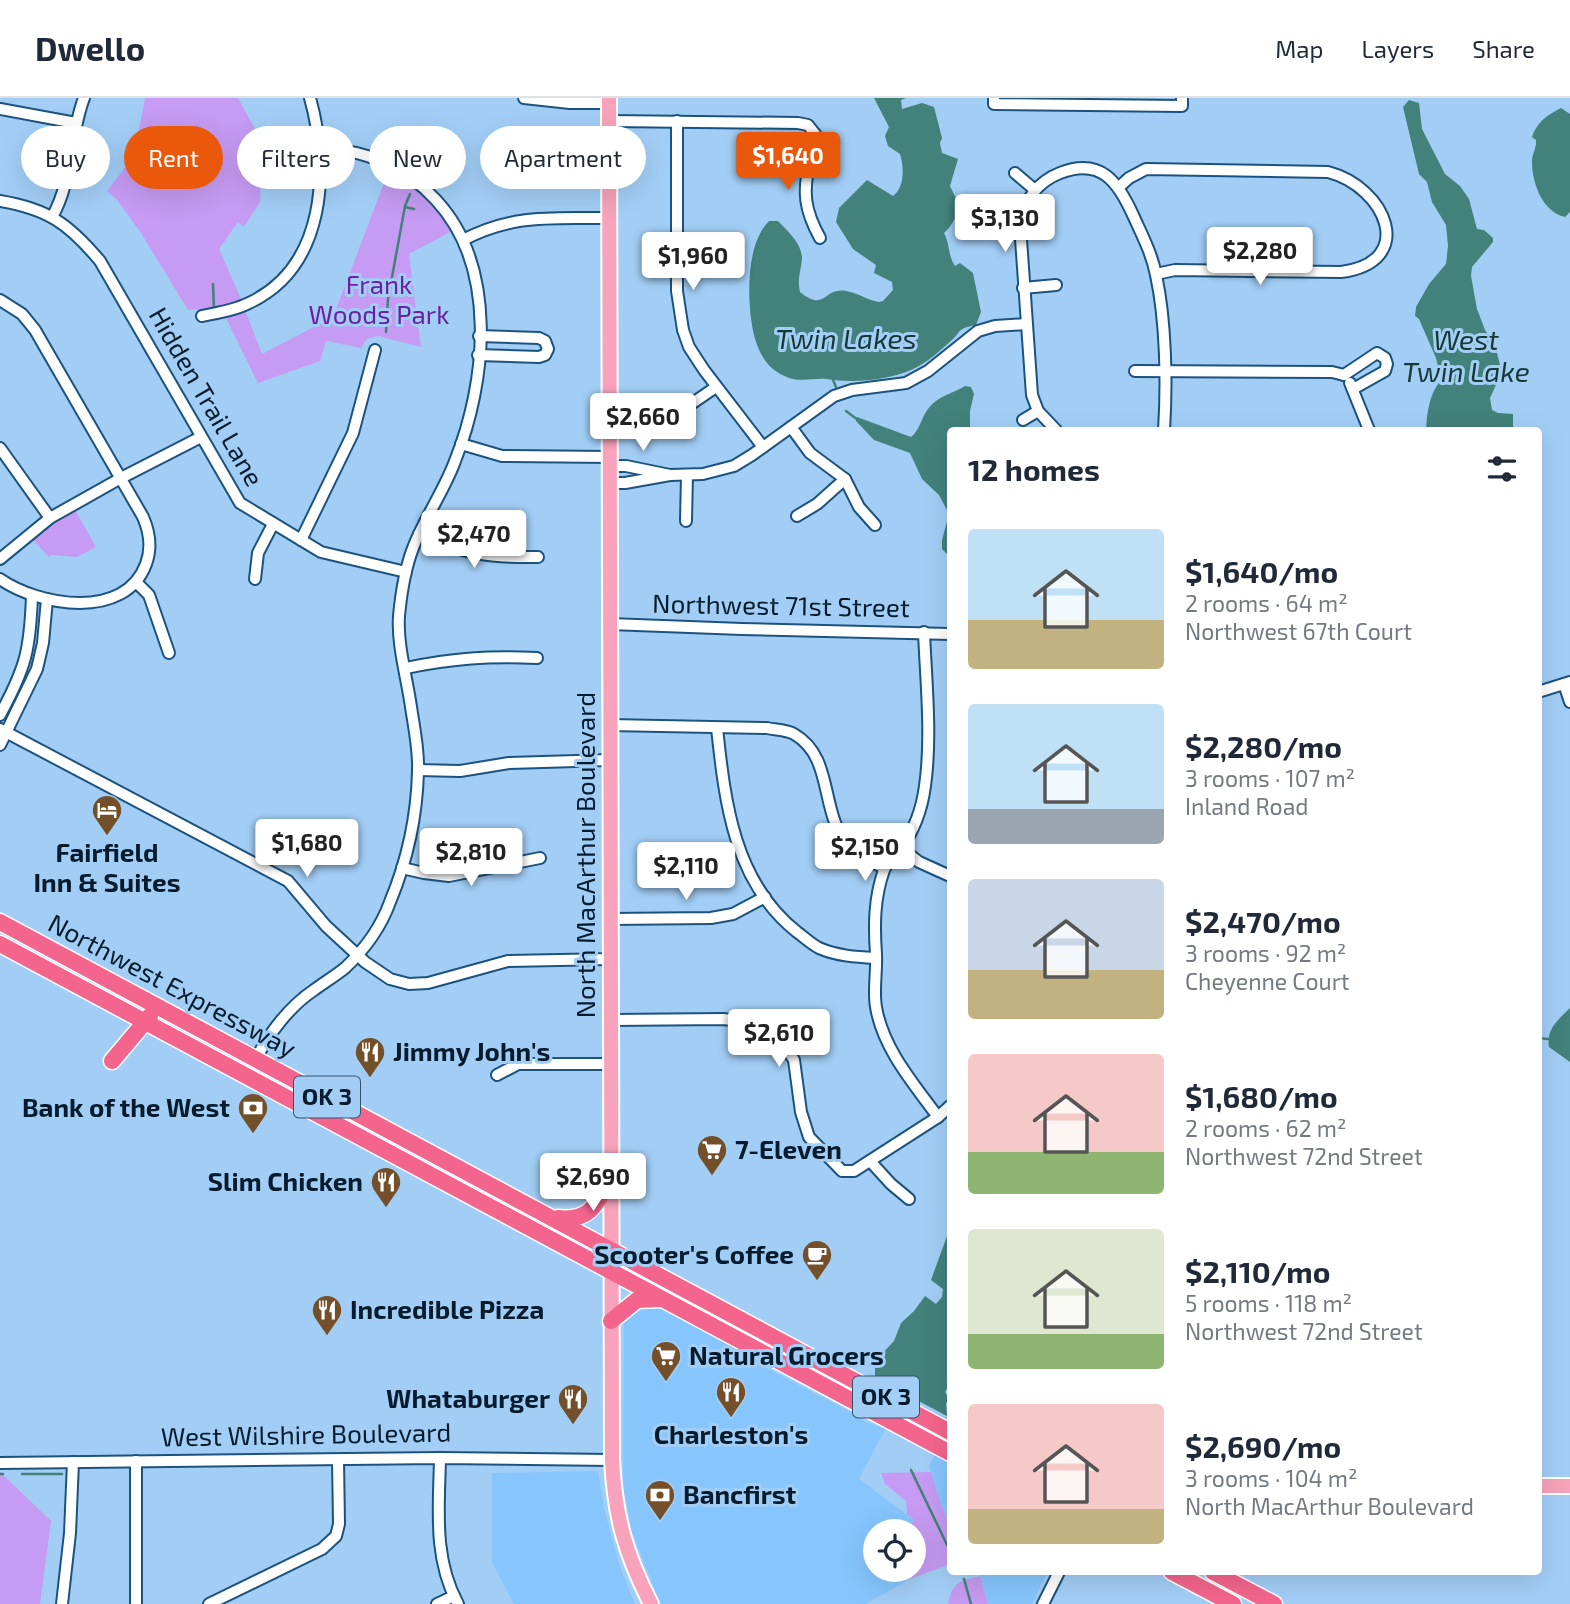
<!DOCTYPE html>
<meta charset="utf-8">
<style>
body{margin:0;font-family:"Exo 2",sans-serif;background:#f2f2f3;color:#1f2937;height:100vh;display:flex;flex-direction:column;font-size:26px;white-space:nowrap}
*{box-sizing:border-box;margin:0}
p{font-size:23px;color:#747a83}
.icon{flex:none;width:38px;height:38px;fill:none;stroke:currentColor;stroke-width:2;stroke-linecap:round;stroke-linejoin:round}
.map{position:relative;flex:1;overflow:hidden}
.panel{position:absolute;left:947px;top:329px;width:595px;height:1148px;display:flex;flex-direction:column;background:#fff;border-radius:7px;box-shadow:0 7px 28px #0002}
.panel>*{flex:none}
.hud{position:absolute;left:21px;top:28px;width:665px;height:63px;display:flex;gap:14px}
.fabs{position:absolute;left:863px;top:1421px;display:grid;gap:14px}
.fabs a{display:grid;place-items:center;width:63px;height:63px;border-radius:50%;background:#fff;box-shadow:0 7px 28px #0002;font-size:35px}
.price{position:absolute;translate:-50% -60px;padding:0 16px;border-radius:7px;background:#fff;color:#222;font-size:23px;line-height:46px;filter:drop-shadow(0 2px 4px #0008)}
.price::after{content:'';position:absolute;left:50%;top:42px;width:21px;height:16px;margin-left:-10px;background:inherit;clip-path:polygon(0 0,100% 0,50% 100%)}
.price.current{background:#ea580c;color:#fff}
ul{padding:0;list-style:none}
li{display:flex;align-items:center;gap:21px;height:175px;padding:0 21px}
li span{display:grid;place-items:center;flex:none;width:196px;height:140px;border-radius:7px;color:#555}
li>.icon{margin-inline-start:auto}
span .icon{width:84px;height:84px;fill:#fffc;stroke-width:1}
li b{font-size:30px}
h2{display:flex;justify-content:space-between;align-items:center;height:84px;padding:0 21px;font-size:30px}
.chip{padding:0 24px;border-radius:32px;background:#fff;box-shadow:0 7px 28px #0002;font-size:24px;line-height:63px}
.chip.current{background:#ea580c;color:#fff}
header{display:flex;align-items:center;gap:42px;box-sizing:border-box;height:98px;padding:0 35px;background:#fff;border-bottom:2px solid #e0e1e3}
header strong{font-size:33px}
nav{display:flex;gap:38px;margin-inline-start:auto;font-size:24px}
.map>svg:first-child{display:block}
.built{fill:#86c6fd}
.green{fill:#c69bf3}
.water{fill:#42827a}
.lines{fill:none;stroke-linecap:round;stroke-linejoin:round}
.stream{stroke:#42827a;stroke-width:2.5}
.minor-casing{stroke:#1b537e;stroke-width:14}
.major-casing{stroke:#fff;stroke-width:18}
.highway-casing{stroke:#fff;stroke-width:19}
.minor{stroke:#fff;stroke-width:10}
.major{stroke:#f8a3bb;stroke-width:14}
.highway{stroke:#f4658d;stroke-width:16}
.labels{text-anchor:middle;stroke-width:6;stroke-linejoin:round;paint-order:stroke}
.shield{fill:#a2cef6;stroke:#35516a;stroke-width:2}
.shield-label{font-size:24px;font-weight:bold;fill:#061c2e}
.park-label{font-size:26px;fill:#6d1ea4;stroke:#a2cef6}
.street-label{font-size:26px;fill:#061c2e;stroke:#a2cef6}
.poi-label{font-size:26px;font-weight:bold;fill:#061c2e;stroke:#a2cef6;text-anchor:start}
.water-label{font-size:28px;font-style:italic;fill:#173935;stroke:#a2cef6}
</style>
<header>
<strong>Dwello</strong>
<nav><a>Map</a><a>Layers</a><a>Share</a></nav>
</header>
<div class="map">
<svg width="1570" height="1506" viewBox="0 0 1570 1506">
<rect width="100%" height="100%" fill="#a2cef6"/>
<g class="built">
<polygon points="654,1206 731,1246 759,1266 860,1319 865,1324 886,1330 859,1381 914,1422 905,1433 875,1433 875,1472 906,1472 910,1481 865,1506 660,1506 632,1434 623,1389 624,1222 633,1208"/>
<polygon points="935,1357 950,1365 950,1427 940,1404 929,1368"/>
<polygon points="598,1373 604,1410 619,1466 635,1506 514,1506 492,1464 492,1375"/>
<polygon points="979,1474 1048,1474 1032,1506 988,1506"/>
</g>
<g class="green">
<polygon points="145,0 238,0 262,44 260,104 244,129 238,124 219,151 242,203 218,210 188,212 141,135 117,102 107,93 134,58"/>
<path d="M389 72C418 89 433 105 452 133L409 156 421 249 378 238 367 241 361 250 326 243 320 263 258 285 225 218 245 212 262 256 333 219Z"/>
<polygon points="75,412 96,449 77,459 52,457 49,459 32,441"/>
<polygon points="0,1374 51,1423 40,1506 0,1506"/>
<polygon points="931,1374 940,1404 950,1427 950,1466 910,1481 906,1472 914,1472 914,1459 922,1448 914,1440 914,1433 904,1433 914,1422 907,1416 906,1403 885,1386 881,1375"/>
<path d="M980 1478 988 1506H948C953 1483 959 1484 980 1478Z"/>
</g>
<g class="water">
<path d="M874 0H906L901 2 902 11 922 5 934 9 942 40 940 45 942 55 958 61 950 88 961 111 949 130 944 135C950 146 948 158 955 168L960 165 973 175 981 214 976 227C972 228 965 229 961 232 958 234 957 237 954 240 942 251 926 266 911 272 884 283 854 285 826 281 815 280 801 284 789 280 759 270 752 238 750 210 748 184 749 143 769 123H778C787 132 802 146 802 160 801 174 797 180 800 194 826 215 823 189 846 193 858 195 867 202 879 204L883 203 893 192 892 184 874 175 876 167 853 151 836 124 839 110 867 82 893 98C905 89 904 69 900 56L888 48 885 38 889 29Z"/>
<path d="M1409 2 1419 5 1422 31 1445 76 1460 88 1469 101 1477 131 1484 132 1493 140V144L1472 169 1471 178 1477 211 1485 232 1495 248 1502 274 1490 300 1492 312 1498 315 1513 316V330L1508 332H1426C1427 315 1429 296 1441 282L1436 260 1419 221 1415 218 1416 209 1429 186 1446 166 1448 148 1446 127 1432 104 1427 84 1419 76 1403 9Z"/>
<path d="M1561 10 1570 16V114L1565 119C1542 114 1532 84 1532 64 1532 55 1537 50 1536 42L1532 39C1537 24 1547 17 1561 10Z"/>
<path d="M965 288 971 289 974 296 970 313V332H950V459L942 451V442L949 416 939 397 922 381 910 355 874 342 856 323 857 319 911 339C920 332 921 320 928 311 937 298 954 295 965 288Z"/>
<path d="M1570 910V964L1549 949C1546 931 1558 922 1570 910Z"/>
<polygon points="950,1130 950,1285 945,1294 950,1302 946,1305 947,1318 875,1280 875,1263 894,1243 901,1225 914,1213 925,1198 936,1206 942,1199 943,1191 931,1182"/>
</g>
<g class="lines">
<g class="stream">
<polyline points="405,109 414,111"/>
<polyline points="213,186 214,212"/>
<polyline points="386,234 388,201 405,108 410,96"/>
<polyline points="833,282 836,289"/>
<polyline points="846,313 858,322"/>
<polyline points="1538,940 1548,941"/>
<polyline points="911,1372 950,1453"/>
<polyline points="0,1376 3,1376"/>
<polyline points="22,1376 62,1376"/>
<polyline points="964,1481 971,1506"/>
</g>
<g class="minor-casing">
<g id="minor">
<polyline points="524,0 570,5 609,5"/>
<polyline points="994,0 994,6 1182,8 1182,0"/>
<polyline points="0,11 76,25"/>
<polyline points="609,23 798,25 808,27 815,36"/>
<polyline points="677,23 677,193 683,232 689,249 704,272 763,349"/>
<path d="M815 36C815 46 812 55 810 64 802 94 805 113 820 140"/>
<polyline points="1015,75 1035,92"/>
<path d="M1119 89 1129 80 1146 71 1328 74C1386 89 1418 164 1341 174L1175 172 1156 176"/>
<path d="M0 103C48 111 69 126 100 163L240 405 321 454 406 474"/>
<path d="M52 119C73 83 69 39 84 0"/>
<path d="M463 142C515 115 553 121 609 120"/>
<polyline points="1023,190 1056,187"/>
<path d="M0 202 22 216 35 232 143 419C150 435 152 450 146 466 125 523 39 508 0 481"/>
<path d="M202 218C218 215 235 212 249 205 326 169 330 71 310 0"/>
<polyline points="478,257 539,259 545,257 548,251 545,243 539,240 479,238"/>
<polyline points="1135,273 1332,274 1344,277"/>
<polyline points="1344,277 1377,255 1385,260 1387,266 1385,273 1353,291"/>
<polyline points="1350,285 1369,332"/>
<polyline points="681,313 716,289"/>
<polyline points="1023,322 1038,313"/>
<polyline points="791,329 810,355 845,381 859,409 875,427"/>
<path d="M1056 332 1038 313 1032 297 1020 127C1024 103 1037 84 1060 75 1101 59 1118 84 1133 117 1142 137 1152 156 1156 177 1166 223 1167 286 1164 332"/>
<polyline points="461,346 502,358 610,359"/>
<polyline points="0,350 50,420"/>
<polyline points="610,368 626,368 670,377"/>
<polyline points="610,385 625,385 670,377 703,376 734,368 752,357 834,298 852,292 906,285 928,273 978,233 995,228 1026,226"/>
<polyline points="797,418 817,406 845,381"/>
<polyline points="686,423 687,377"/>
<path d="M419 436C464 456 490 460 538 459"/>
<polyline points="301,442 353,335 375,252"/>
<polyline points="0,461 50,420 121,380 201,339"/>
<polyline points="255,481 258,455 273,426"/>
<polyline points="136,484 149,497 169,555"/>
<polyline points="610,526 742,531 950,536"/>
<path d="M924 534C926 584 932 638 925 688 922 711 914 733 900 752 895 758 887 765 884 772 874 800 874 828 876 856 877 874 873 892 876 909 883 951 914 986 938 1019"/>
<path d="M406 570C454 560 488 558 537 560"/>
<polyline points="1564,586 1570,604"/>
<polyline points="1538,594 1570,584"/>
<path d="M0 617C26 569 30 552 32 498"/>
<path d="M609 627 767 630C776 632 787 632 794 636 836 660 818 718 851 750 860 759 874 764 884 770"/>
<path d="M717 630C725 705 734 784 797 834 804 839 811 846 819 850 837 858 856 859 876 860"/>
<polyline points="0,631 288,783 326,828 365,864 390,881 409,886 428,885 508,863 611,861"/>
<polyline points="0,647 37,571 43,545 47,501"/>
<polyline points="418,672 460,673 509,665 610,662"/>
<polyline points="901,750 919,764 950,778"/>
<polyline points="402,770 424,775 449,778 540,760"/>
<polyline points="610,821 711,820 733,816 765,799"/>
<polyline points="611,922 723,921 749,924 781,943 794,962 801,1014 809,1039 842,1073 854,1073 938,1019 950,1008"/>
<path d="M256 961C269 935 290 908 314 892 325 884 335 878 345 870 364 852 381 829 390 804 407 763 417 717 418 673 419 652 414 629 411 609 407 580 397 547 399 518 401 496 405 471 413 450 425 419 444 393 455 363 487 283 498 169 436 102 407 70 364 50 321 52"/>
<polyline points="497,977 518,966 611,966"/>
<polyline points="870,1063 891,1086 909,1101"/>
<path d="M440 1360C439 1411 433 1460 458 1506"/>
<polyline points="136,1363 136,1506"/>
<polyline points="0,1365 440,1360 612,1362"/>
<polyline points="62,1506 70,1435 73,1364"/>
<polyline points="209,1506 322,1451 336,1438 339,1426 338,1362"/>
<polyline points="437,1506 454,1498"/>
<polyline points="1043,1506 1059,1474"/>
</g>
</g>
<g class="major-casing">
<g id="major">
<path d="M609 0 612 1362C615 1419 625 1455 651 1506"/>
<polyline points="1538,1388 1570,1388"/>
</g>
</g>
<g class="highway-casing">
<g id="highway">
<polyline points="0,824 950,1334"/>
<polyline points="0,846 950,1355"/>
<polyline points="112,963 150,918"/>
<path d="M558 1120C591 1124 597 1105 611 1079"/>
<polyline points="611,1223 637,1202 660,1201"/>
<polyline points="1172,1474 1233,1506"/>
<polyline points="1213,1474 1274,1506"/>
</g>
</g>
<use href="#minor" class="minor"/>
<use href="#major" class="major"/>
<use href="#highway" class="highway"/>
</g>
<defs>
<g id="hotel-pin" transform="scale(1.575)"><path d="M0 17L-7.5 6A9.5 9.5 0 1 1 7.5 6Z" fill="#74502a" stroke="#a2cef6"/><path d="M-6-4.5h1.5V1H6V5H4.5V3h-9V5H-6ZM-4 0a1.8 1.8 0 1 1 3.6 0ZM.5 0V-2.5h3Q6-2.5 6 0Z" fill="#fff"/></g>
<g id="restaurant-pin" transform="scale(1.575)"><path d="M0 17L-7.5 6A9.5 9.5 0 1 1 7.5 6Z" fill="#74502a" stroke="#a2cef6"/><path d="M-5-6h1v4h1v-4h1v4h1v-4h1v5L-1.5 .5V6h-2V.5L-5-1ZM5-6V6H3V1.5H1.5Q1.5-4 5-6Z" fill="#fff"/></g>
<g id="bank-pin" transform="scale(1.575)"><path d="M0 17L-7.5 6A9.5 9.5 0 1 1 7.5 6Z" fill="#74502a" stroke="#a2cef6"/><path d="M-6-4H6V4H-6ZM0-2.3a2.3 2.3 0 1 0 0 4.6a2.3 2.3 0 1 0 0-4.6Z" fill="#fff"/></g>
<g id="supermarket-pin" transform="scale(1.575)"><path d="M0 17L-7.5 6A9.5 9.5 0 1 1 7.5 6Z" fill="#74502a" stroke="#a2cef6"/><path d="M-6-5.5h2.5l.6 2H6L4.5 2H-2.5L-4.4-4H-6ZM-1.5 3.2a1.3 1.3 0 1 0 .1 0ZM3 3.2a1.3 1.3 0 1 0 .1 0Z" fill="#fff"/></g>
<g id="cafe-pin" transform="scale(1.575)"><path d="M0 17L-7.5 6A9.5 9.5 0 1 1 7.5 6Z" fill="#74502a" stroke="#a2cef6"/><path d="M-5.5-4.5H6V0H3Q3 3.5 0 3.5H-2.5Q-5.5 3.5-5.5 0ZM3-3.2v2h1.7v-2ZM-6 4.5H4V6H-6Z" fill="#fff"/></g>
</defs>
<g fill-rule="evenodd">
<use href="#hotel-pin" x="107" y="712"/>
<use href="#restaurant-pin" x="370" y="954"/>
<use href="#bank-pin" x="253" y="1010"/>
<use href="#supermarket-pin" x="712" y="1052"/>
<use href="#restaurant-pin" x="386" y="1084"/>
<use href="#cafe-pin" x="817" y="1157"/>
<use href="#restaurant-pin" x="327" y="1212"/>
<use href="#supermarket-pin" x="666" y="1258"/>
<use href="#restaurant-pin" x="731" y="1294"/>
<use href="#restaurant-pin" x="573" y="1301"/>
<use href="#bank-pin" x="660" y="1397"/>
</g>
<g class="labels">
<g class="shield">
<rect x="294" y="978.5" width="66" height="41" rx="5"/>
<rect x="853" y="1278.5" width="66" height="41" rx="5"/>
</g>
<g class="shield-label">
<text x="327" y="1007">OK 3</text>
<text x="886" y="1307">OK 3</text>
</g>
<g class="park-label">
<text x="379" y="196">Frank<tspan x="379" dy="30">Woods Park</tspan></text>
</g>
<g class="street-label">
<text transform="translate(206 299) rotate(60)" y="9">Hidden Trail Lane</text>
<text transform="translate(781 508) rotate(1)" y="9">Northwest 71st Street</text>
<text transform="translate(586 757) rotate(-90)" y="9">North MacArthur Boulevard</text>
<text transform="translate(172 888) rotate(28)" y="9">Northwest Expressway</text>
<text transform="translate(306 1337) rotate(-1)" y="9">West Wilshire Boulevard</text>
</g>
<g class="poi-label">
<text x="107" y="764" text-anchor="middle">Fairfield<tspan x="107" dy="30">Inn &amp; Suites</tspan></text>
<text x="393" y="963">Jimmy John's</text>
<text x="230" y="1019" text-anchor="end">Bank of the West</text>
<text x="735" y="1061">7-Eleven</text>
<text x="363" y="1093" text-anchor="end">Slim Chicken</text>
<text x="794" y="1166" text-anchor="end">Scooter's Coffee</text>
<text x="350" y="1221">Incredible Pizza</text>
<text x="689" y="1267">Natural Grocers</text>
<text x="550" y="1310" text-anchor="end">Whataburger</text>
<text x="731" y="1346" text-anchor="middle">Charleston's</text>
<text x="683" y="1406">Bancfirst</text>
</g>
<g class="water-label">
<text x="846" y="251">Twin Lakes</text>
<text x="1466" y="252">West<tspan x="1466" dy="32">Twin Lake</tspan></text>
</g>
</g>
</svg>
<div class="fabs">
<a><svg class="icon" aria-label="locate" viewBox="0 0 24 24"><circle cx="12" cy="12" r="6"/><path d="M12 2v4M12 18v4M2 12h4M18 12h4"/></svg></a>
</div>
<b class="price current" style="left:788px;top:94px">$1,640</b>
<b class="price" style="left:1005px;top:156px">$3,130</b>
<b class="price" style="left:1260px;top:189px">$2,280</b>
<b class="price" style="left:693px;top:194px">$1,960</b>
<b class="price" style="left:643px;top:355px">$2,660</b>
<b class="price" style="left:474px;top:472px">$2,470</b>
<b class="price" style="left:307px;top:781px">$1,680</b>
<b class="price" style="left:865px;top:785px">$2,150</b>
<b class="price" style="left:471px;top:790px">$2,810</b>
<b class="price" style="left:686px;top:804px">$2,110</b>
<b class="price" style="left:779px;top:971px">$2,610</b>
<b class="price" style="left:593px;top:1115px">$2,690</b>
<div class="hud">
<a class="chip">Buy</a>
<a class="chip current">Rent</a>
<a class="chip">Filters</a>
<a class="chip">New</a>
<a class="chip">Apartment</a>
</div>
<section class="panel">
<h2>12 homes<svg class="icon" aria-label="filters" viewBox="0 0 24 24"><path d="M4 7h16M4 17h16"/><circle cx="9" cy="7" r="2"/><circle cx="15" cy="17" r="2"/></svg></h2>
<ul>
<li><span style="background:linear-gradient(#bfe0f5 65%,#c2b280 0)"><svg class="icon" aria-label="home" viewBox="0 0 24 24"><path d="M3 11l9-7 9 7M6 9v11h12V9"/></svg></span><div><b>$1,640/mo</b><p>2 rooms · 64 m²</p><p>Northwest 67th Court</p></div></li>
<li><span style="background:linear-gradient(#bfe0f5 75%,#9aa5b1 0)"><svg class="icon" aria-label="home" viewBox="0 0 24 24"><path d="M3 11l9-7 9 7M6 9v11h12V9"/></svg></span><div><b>$2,280/mo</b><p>3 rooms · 107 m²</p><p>Inland Road</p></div></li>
<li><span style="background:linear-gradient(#c9d6e8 65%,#c2b280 0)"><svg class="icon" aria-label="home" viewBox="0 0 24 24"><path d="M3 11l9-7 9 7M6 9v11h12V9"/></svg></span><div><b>$2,470/mo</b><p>3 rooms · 92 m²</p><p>Cheyenne Court</p></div></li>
<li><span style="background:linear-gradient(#f6c9c9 70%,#8fb573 0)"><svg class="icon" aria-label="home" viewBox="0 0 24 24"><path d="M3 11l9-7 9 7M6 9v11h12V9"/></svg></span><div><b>$1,680/mo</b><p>2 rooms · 62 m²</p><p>Northwest 72nd Street</p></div></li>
<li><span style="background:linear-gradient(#dfe7d0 75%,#8fb573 0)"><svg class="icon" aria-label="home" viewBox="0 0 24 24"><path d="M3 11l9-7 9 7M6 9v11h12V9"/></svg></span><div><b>$2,110/mo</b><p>5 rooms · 118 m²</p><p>Northwest 72nd Street</p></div></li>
<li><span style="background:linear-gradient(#f6c9c9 75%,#c2b280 0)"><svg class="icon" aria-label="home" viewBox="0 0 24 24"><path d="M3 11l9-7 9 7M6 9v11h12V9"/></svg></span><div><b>$2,690/mo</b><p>3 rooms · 104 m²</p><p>North MacArthur Boulevard</p></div></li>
</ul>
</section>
</div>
